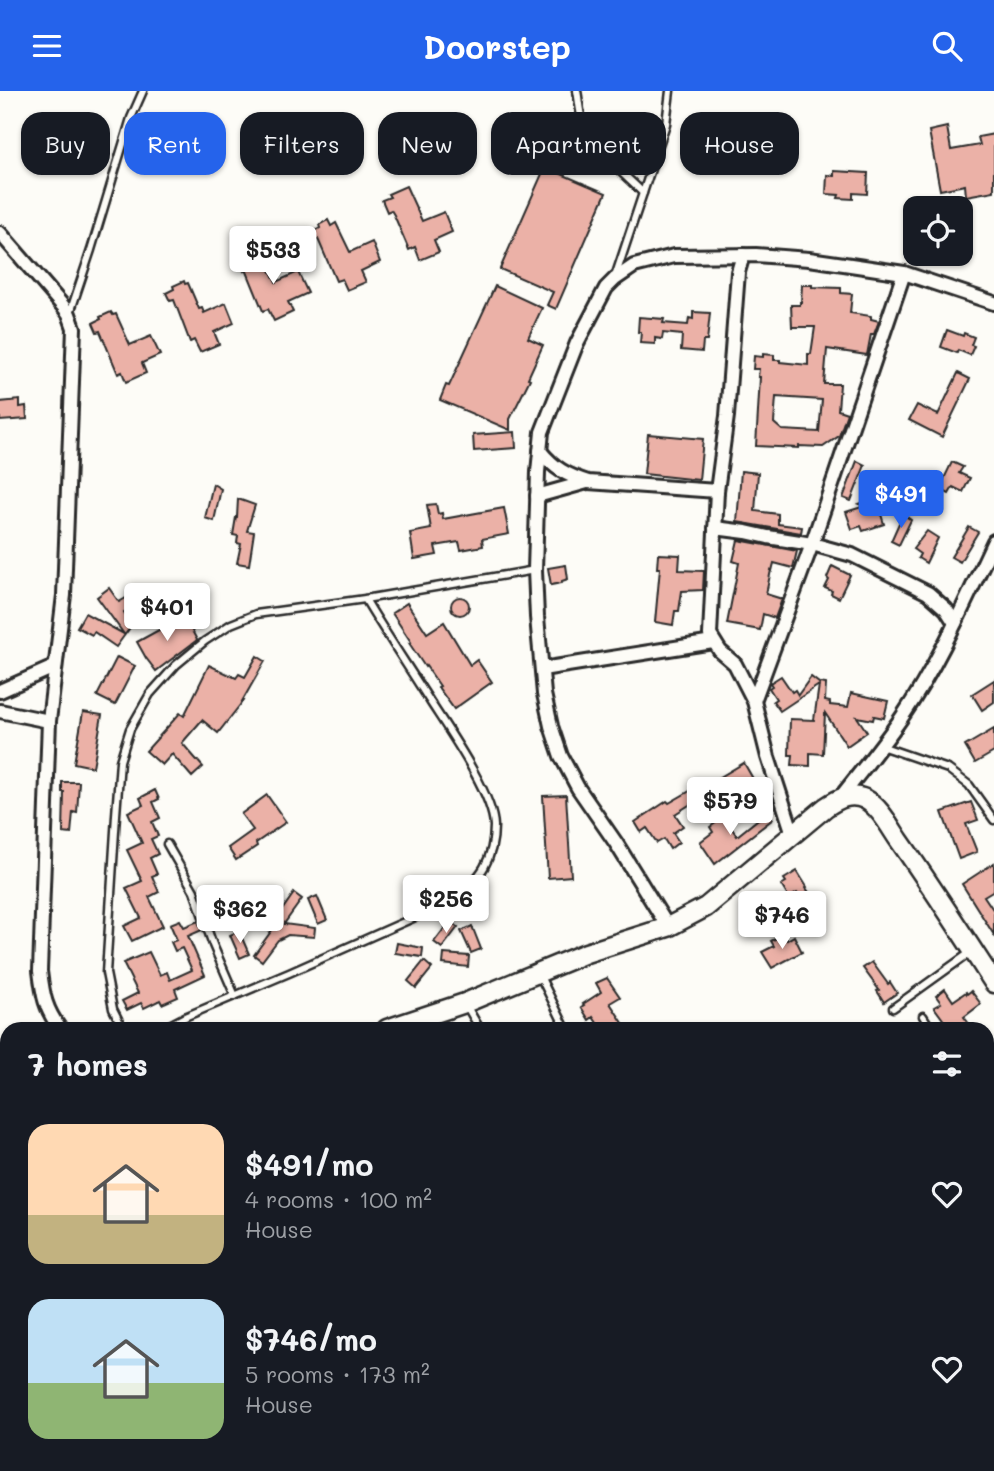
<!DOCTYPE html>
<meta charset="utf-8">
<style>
body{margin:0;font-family:Mali,sans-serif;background:#20242c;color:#f1f3f6;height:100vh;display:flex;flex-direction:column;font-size:26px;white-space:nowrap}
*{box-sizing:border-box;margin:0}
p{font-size:23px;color:#9ea1a6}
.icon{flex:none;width:38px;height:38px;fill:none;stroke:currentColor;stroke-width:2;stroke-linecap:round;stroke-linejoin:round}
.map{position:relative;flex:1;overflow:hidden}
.drawer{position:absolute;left:0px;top:931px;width:994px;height:450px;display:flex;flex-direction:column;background:#171b24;border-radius:21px 21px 0 0;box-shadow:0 2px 5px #0004}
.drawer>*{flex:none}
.guide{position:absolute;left:21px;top:21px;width:952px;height:63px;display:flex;gap:14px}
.controls{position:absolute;left:903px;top:105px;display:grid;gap:14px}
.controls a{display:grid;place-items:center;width:70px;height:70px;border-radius:14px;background:#171b24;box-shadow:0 2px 5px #0004;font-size:35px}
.price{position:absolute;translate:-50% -60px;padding:0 16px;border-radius:7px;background:#fff;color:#222;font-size:23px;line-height:46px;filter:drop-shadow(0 2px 4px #0008)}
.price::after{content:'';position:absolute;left:50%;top:42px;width:21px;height:16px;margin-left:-10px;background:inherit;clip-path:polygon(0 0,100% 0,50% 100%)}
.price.current{background:#2563eb;color:#fff}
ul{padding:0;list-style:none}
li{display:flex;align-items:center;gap:21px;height:175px;padding:0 28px}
li span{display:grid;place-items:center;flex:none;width:196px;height:140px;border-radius:21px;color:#555}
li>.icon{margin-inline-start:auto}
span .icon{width:84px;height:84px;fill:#fffc;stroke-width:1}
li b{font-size:30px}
h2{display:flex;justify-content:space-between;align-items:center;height:84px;padding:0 28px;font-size:30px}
.chip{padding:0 24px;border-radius:21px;background:#171b24;box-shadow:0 2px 5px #0004;font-size:24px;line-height:63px}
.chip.current{background:#2563eb;color:#fff}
header{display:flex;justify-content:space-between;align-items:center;height:91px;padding:0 28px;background:#2563eb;color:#fff;font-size:32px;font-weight:800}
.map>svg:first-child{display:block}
.building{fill:#ebb1a7;stroke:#2b2b2b;stroke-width:2;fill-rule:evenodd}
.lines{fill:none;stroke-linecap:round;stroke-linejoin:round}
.lane-casing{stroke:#2b2b2b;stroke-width:11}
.street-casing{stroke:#2b2b2b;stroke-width:18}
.secondary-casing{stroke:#2b2b2b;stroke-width:23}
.lane{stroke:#fdfcf7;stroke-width:6}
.street{stroke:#fdfcf7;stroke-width:12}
.secondary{stroke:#fdfcf7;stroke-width:18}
</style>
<header><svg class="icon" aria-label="menu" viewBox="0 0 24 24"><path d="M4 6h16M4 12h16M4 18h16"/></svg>Doorstep<svg class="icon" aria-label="search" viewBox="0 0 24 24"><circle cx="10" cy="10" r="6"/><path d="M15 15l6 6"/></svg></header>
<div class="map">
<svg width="994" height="1380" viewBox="0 0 994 1380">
<rect width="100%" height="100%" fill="#fdfcf7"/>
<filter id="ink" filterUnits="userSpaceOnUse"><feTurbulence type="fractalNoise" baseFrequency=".0143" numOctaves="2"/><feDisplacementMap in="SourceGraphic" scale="14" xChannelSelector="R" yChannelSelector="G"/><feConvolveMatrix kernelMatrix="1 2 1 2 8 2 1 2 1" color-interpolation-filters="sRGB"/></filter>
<g filter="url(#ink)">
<g class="building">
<polygon points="947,36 951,59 980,54 978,46 994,43 994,100 966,105 965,94 940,99 929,40"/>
<polygon points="545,76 606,102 556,218 547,214 553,201 500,178"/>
<polygon points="834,80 868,82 867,103 853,102 853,108 838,107 839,104 826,103 827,84 834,85"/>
<polygon points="406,95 422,130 444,121 452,141 434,149 439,161 420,169 415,156 409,159 394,124 391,119 387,121 382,109 390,106 388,103"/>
<polygon points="328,129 331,135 336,132 350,161 372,151 380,171 361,180 366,191 347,199 342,188 336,190 318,148 316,149 313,141 320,137 319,134"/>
<polygon points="256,160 258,162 261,161 276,191 298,181 308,202 288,211 293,221 274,230 268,218 263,220 246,178 244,180 240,170 248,167 246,164"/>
<polygon points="184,190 185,193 188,192 199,218 202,217 204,222 226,212 234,232 214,241 219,253 200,261 194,249 190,251 174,209 170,210 166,202 174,198 173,195"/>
<path d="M802 194H812V196L841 197V202L852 203 850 222 871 225V228L879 230 874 243H871L867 264 827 258 824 293H840L838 319 847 322 839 345 823 356 799 355V357L756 355 760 286H758L759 278H753L754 265 763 266V263L774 264V269H780V271L808 274V263H811L815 236H792L791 214H800V211H801ZM776 306 822 309 819 341 782 339 774 332Z"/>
<polygon points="495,195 542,217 528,247 543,254 528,287 530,288 510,328 510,339 440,309 446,294 449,295"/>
<polygon points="111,221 113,224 116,223 130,254 151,245 160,264 142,272 146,282 126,291 122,281 118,283 100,240 97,241 93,232 101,228 100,226"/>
<polygon points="693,221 710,222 707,250 703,250 702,261 681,259 682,244 663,242 662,248 655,247 655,253 640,252 641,241 638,241 639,226 664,228 663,232 688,234 689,227 693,228"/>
<polygon points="947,239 963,245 964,242 974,246 971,254 974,255 970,264 958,259 957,262 941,256"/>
<polygon points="958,282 970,288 942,346 909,329 917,314 938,324"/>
<polygon points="20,309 20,316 26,315 27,328 0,330 0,311"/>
<polygon points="515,341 516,357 474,360 473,344"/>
<polygon points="648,343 703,348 699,389 644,383"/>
<polygon points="857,370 865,374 851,410 843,407"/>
<polygon points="952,371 963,376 959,382 970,387 963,401 953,396 949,403 939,398"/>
<polygon points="741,380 758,382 755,420 778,423 778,433 802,436 801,442 737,431"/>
<polygon points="213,393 221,398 214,430 205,427"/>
<polygon points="878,406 884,421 880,420 884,433 863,440 861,435 852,438 846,421 865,415 859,413"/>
<polygon points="238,408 255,414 247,440 254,441 249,474 237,472 241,453 237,452 238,445 233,444 236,426 237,426"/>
<polygon points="436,413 438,423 442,422 443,428 504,417 509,443 482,448 483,455 461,459 459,451 435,455 437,464 414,468 410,442 431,438 427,414"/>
<polygon points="903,423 911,429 899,454 891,450"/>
<polygon points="969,436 978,441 960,471 951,466"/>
<polygon points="927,440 938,447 926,472 918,467 920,463 913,458"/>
<polygon points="738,449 797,460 793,477 774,472 772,480 771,479 766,503 782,508 775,527 763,523 760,539 727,533 739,472 733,470"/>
<polygon points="658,463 680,464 679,479 704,480 703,499 682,500 679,520 675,520 673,534 655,531 660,477 657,477"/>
<polygon points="566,474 568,488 562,490 562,492 551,494 548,477"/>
<polygon points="832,475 850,484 839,507 831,503 832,500 825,497 829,489 827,487"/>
<polygon points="109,497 119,511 138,500 144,509 124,521 132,534 116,556 94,541 92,544 77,536 85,522 124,543 97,506"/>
<circle cx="460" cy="515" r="9"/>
<polygon points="407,512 427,542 444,531 470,574 477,569 492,591 454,618 438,596 440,595 426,575 425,576 409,552 411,551 392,522"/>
<polygon points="184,525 197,549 156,580 146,567 137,551"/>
<polygon points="257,565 265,570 240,614 218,642 202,629 182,652 203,676 192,686 172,663 162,674 146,660 180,622 184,625 209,574 236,587 239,583 245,586"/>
<polygon points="117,566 135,575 115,614 97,605"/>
<polygon points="781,585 792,601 795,599 798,604 811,586 819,592 826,593 825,610 830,611 830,614 848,616 851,602 888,610 884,627 874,625 873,629 857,626 867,641 847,655 825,622 823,663 810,662 810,675 792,674 793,664 789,664 790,628 814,629 819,594 780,620 773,610 776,608 769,597 772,595 770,592"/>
<polygon points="994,589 994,611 982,619 972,603"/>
<polygon points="83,621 102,624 93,676 74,672"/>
<polygon points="994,638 994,661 975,672 965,655"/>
<polygon points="744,672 756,693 736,705 730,695 702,713 699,708 675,723 683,735 673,742 679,751 670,758 664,748 657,752 647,737 641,741 635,731 667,710 669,712 709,689 710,692"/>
<polygon points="62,691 79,691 77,722 73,721 71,743 63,742 64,701 62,701"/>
<polygon points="155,699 159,708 153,711 160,727 152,731 158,745 151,748 158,763 150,767 157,783 152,785 159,801 149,806 163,835 132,850 124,835 141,827 126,797 142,790 127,759 142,752 128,721 143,714 140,707"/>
<polygon points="267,704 286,731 256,752 257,755 236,769 228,757 253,739 241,723"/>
<polygon points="566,704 571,785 548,787 543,705"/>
<polygon points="971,711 978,729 966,733 977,761 959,768 942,721"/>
<polygon points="767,721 773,728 715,773 700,751 713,741 710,736 724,726 737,745"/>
<polygon points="994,772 994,799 984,805 994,820 994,844 962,793"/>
<polygon points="797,780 807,796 806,797 818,814 808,817 797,802 789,807 781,794 786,791 784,788"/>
<polygon points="294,802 302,808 284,833 315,837 314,846 288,844 278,849 262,870 254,864 272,839 242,836 243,826 268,828 280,822"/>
<polygon points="317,805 327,829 318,833 308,809"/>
<polygon points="180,829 184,836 198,830 202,839 188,845 205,884 175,898 178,906 162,913 160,909 144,917 141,912 127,919 122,910 138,902 123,872 149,861 160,884 167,881 170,889 192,879 182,857 175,860 171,851 177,849 170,833"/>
<polygon points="450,830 458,836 442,857 434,851"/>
<polygon points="472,835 481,858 471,862 461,840"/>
<polygon points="239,840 249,863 240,867 230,844"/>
<polygon points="784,843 787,849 794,845 802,861 772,877 762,861 774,855 771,850"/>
<polygon points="397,852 423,857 422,866 395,862"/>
<polygon points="444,863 469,865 468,876 443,873"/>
<polygon points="424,870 432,877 416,897 408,890"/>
<polygon points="872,871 888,893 890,891 897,902 884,911 877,900 879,899 863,877"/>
<polygon points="607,887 620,906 610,912 627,938 601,938 593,926 589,929 581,916 584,914 583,913 601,901 596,892"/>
<polygon points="945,898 953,910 966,901 967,903 971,900 981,913 964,926 973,938 950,938 934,916 941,912 936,905"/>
</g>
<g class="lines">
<g class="lane-casing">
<g id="lane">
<path d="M577 0C579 9 579 19 582 28 593 59 620 79 643 102"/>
<polyline points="615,186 666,33 670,0"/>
<polyline points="70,222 91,159 131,27 143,0"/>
<polyline points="881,655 948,678 969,694 994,729"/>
<polyline points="167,753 194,800 213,854 235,905"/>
<polyline points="539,883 566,938"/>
<polyline points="466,914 480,938"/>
<polyline points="893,917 971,861"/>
<polyline points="923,925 931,938"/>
<polyline points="123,938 113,918 106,882 116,724 120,670 130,638 150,603 176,574 205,550 231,533 256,523 365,508 535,479"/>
<path d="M162 938 187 925 289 882 456 808C480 786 494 770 494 735 493 703 449 640 431 612 409 577 386 543 365 508"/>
<polyline points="987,1044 994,1055"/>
<polyline points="987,1092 994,1102"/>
<polyline points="987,1259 994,1268"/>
<polyline points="683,1380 693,1374"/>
</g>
</g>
<g class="street-casing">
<g id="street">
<path d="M0 142 63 215 69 223 74 237 64 504 49 630 40 880C43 905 45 917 60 938"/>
<polyline points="743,164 738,181 727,325 717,400 710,544 720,560 735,573 754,610 768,666 793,743"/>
<path d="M540 360C555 378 566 384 588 391L717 400"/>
<polyline points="537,405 587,391"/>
<polyline points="715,437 746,441 768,446 812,453 852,464 928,502 946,518 955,532"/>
<polyline points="542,578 713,551"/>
<polyline points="0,600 54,576"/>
<polyline points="754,610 812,453 904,182"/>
<polyline points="0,620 49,630"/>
<path d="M840 707C861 680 883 654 902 626 939 572 966 509 994 450"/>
<polyline points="668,836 616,752 578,697 561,665 551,635 544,603 537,526 535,479 538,381 542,341 577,252 606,197 615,188 634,175 674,165 756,164 809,168 844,173 904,182 994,212"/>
<polyline points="501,1374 505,1380"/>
<polyline points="254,1380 264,1374"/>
</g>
</g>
<g class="secondary-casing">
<g id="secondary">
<path d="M387 938 465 912 586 862 668 836 706 816 826 716C838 708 850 701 865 708 880 716 890 736 899 749 932 796 963 844 994 892"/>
<polyline points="104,1380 107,1374"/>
</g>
</g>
<use href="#lane" class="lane"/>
<use href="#street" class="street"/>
<use href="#secondary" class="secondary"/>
</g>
</g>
</svg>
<div class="controls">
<a><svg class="icon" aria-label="locate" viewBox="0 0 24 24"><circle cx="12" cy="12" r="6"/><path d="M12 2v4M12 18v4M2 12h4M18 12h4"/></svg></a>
</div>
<b class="price" style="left:273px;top:195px">$533</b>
<b class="price current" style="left:901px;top:439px">$491</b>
<b class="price" style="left:167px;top:552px">$401</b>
<b class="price" style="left:730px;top:746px">$579</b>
<b class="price" style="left:446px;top:844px">$256</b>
<b class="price" style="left:240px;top:854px">$362</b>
<b class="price" style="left:782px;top:860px">$746</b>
<div class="guide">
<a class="chip">Buy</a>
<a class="chip current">Rent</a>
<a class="chip">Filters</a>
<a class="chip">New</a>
<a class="chip">Apartment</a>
<a class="chip">House</a>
</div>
<section class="drawer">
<h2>7 homes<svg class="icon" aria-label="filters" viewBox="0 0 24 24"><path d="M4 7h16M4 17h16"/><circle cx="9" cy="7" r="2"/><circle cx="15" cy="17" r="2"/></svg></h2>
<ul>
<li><span style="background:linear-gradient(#ffd9b3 65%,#c2b280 0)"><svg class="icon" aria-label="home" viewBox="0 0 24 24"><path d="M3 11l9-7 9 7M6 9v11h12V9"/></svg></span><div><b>$491/mo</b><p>4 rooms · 100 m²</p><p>House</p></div><svg class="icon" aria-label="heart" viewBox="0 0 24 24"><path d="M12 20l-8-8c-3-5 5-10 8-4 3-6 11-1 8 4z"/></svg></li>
<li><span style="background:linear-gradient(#bfe0f5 60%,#8fb573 0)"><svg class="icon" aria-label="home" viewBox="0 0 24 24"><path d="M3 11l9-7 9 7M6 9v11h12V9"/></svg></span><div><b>$746/mo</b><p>5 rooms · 173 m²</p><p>House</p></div><svg class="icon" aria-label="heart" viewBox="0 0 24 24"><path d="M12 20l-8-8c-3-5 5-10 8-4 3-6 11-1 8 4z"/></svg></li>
</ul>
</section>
</div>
